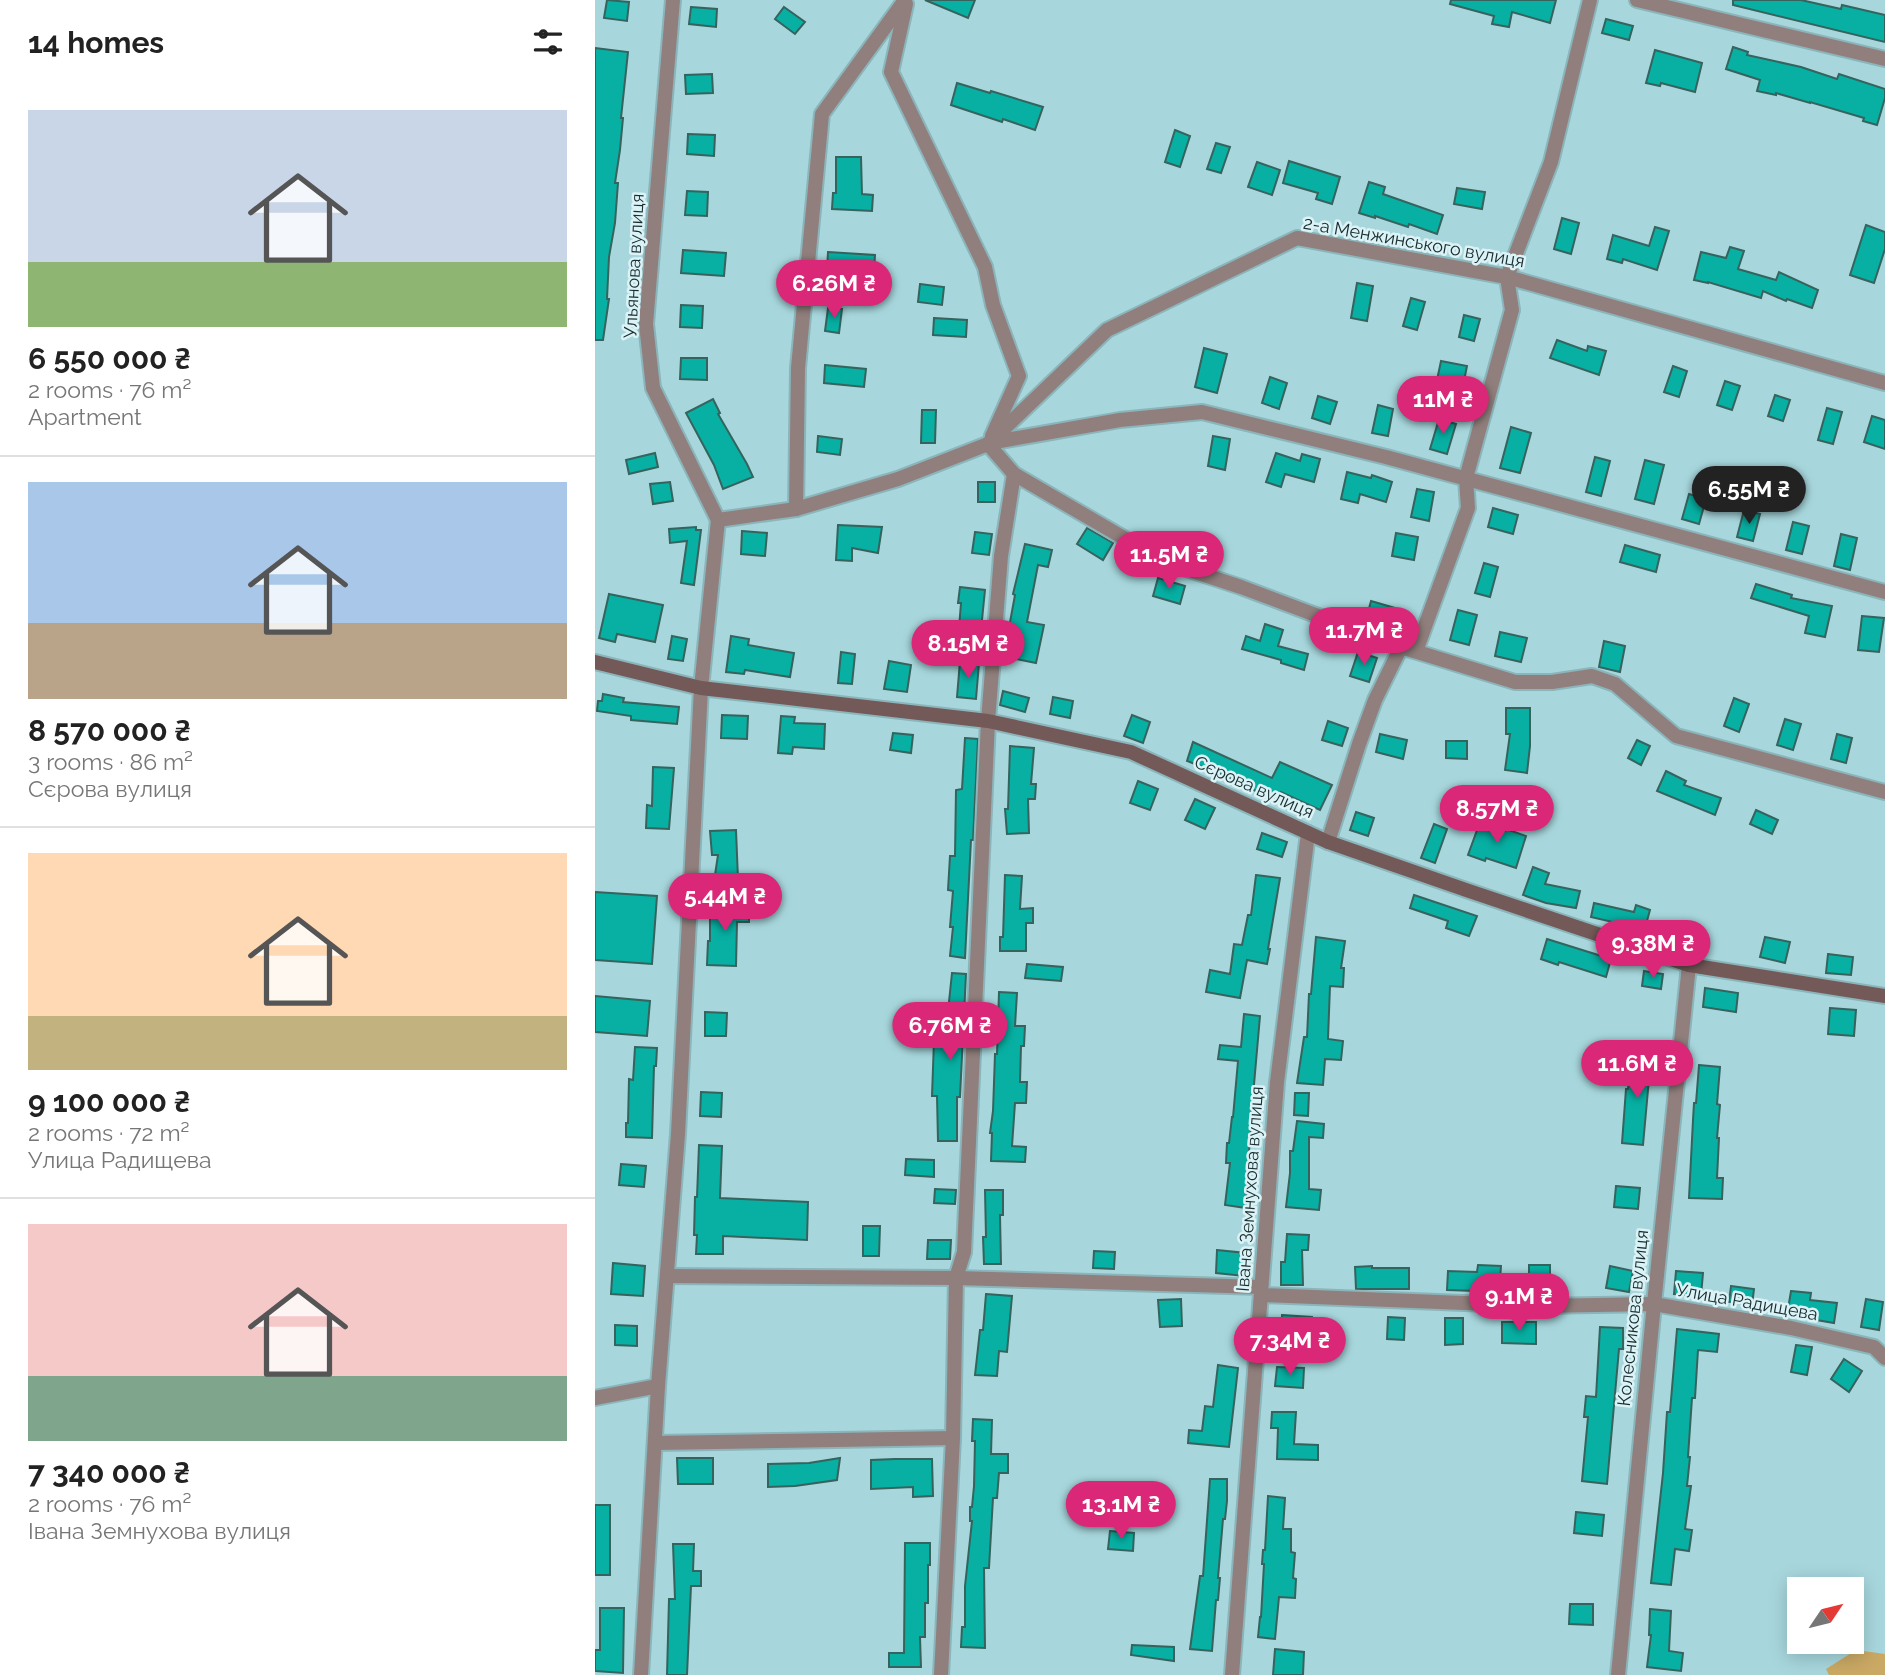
<!DOCTYPE html>
<meta charset="utf-8">
<style>
body{margin:0;font-family:Raleway,sans-serif;background:#f2f2f2;color:#222;height:100vh;display:flex;flex-direction:column;font-size:26px;white-space:nowrap}
*{box-sizing:border-box;margin:0}
p{font-size:23px;color:#767676}
.icon{flex:none;width:38px;height:38px;fill:none;stroke:currentColor;stroke-width:2;stroke-linecap:round;stroke-linejoin:round}
.map{position:relative;flex:1;overflow:hidden}
.sheet{display:flex;flex-direction:column;background:#fff;width:595px}
.sheet>*{flex:none}
.needle{width:46px;rotate:55deg}
.tools{position:absolute;left:1192px;top:1577px;display:grid;gap:14px}
.tools a{display:grid;place-items:center;width:77px;height:77px;border-radius:0px;background:#fff;box-shadow:0 4px 18px #0003;font-size:35px}
.price{position:absolute;translate:-50% -60px;padding:0 16px;border-radius:24px;background:#db2777;color:#fff;font-size:23px;line-height:46px;filter:drop-shadow(0 2px 4px #0008)}
.price::after{content:'';position:absolute;left:50%;top:42px;width:21px;height:16px;margin-left:-10px;background:inherit;clip-path:polygon(0 0,100% 0,50% 100%)}
.price.on{background:#222;color:#fff}
ul{padding:0;list-style:none}
li{display:grid;align-content:center;gap:14px;height:371px;padding:0 28px}
li+li{border-top:2px solid #e0e0e0}
li span{display:grid;place-items:center;height:217px;border-radius:0px;color:#555}
li>.icon{margin-inline-start:auto}
span .icon{width:126px;height:126px;fill:#fffc;stroke-width:1}
li b{font-size:30px}
h2{display:flex;justify-content:space-between;align-items:center;height:84px;padding:0 28px;font-size:30px}
main{display:flex;flex:1;min-height:0}
.map>svg:first-child{display:block}
.green{fill:#caa964}
.building{fill:#07b0a3;stroke:#36635d;stroke-width:2}
.lines{fill:none;stroke-linecap:round;stroke-linejoin:round}
.street-casing{stroke:#8bb5ba;stroke-width:18}
.secondary-casing{stroke:#8bb5ba;stroke-width:18}
.street{stroke:#917f7d;stroke-width:14}
.secondary{stroke:#735957;stroke-width:14}
.labels{text-anchor:middle;stroke-width:5;stroke-linejoin:round;paint-order:stroke}
.street-label{font-size:18px;fill:#192c2e;stroke:#dbf3f6}
</style>
<main>
<section class="sheet">
<h2>14 homes<svg class="icon" aria-label="filters" viewBox="0 0 24 24"><path d="M4 7h16M4 17h16"/><circle cx="9" cy="7" r="2"/><circle cx="15" cy="17" r="2"/></svg></h2>
<ul>
<li><span style="background:linear-gradient(#c9d6e8 70%,#8fb573 0)"><svg class="icon" aria-label="home" viewBox="0 0 24 24"><path d="M3 11l9-7 9 7M6 9v11h12V9"/></svg></span><div><b>6 550 000 ₴</b><p>2 rooms · 76 m²</p><p>Apartment</p></div></li>
<li><span style="background:linear-gradient(#a9c7e8 65%,#b9a48a 0)"><svg class="icon" aria-label="home" viewBox="0 0 24 24"><path d="M3 11l9-7 9 7M6 9v11h12V9"/></svg></span><div><b>8 570 000 ₴</b><p>3 rooms · 86 m²</p><p>Сєрова вулиця</p></div></li>
<li><span style="background:linear-gradient(#ffd9b3 75%,#c2b280 0)"><svg class="icon" aria-label="home" viewBox="0 0 24 24"><path d="M3 11l9-7 9 7M6 9v11h12V9"/></svg></span><div><b>9 100 000 ₴</b><p>2 rooms · 72 m²</p><p>Улица Радищева</p></div></li>
<li><span style="background:linear-gradient(#f6c9c9 70%,#7fa58c 0)"><svg class="icon" aria-label="home" viewBox="0 0 24 24"><path d="M3 11l9-7 9 7M6 9v11h12V9"/></svg></span><div><b>7 340 000 ₴</b><p>2 rooms · 76 m²</p><p>Івана Земнухова вулиця</p></div></li>
</ul>
</section>
<div class="map">
<svg width="1290" height="1675" viewBox="0 0 1290 1675">
<rect width="100%" height="100%" fill="#a7d7dd"/>
<polygon class="green" points="1261,1650 1290,1654 1290,1675 1234,1675 1231,1669"/>
<g class="building">
<polygon points="12,0 34,2 32,21 9,18"/>
<polygon points="330,0 380,0 373,18"/>
<polygon points="856,0 961,0 955,23 917,12 914,27 897,24 899,16 855,4"/>
<polygon points="1138,0 1206,0 1246,9 1247,5 1290,15 1290,42 1138,5"/>
<polygon points="96,7 122,9 121,27 94,24"/>
<polygon points="189,7 210,22 200,34 180,19"/>
<polygon points="1011,19 1038,26 1034,40 1007,33"/>
<polygon points="1138,47 1153,52 1152,55 1206,67 1242,79 1244,74 1290,89 1290,98 1282,125 1268,121 1269,118 1215,102 1215,103 1181,93 1181,95 1162,91 1165,80 1131,69"/>
<polygon points="0,48 33,52 26,118 28,118 25,150 20,183 23,183 20,223 14,257 12,299 14,299 8,340 0,340"/>
<polygon points="1060,50 1107,63 1100,92 1066,83 1065,86 1051,83"/>
<polygon points="117,74 118,93 91,94 90,75"/>
<polygon points="362,83 395,93 396,91 448,107 440,130 408,119 407,122 356,105"/>
<polygon points="580,130 595,136 585,167 570,162"/>
<polygon points="93,134 120,135 119,156 92,154"/>
<polygon points="621,143 635,147 626,173 612,169"/>
<polygon points="241,157 266,157 267,194 278,195 277,211 237,209 238,193 241,193"/>
<polygon points="694,161 745,177 737,204 721,199 723,193 688,183"/>
<polygon points="662,162 685,170 677,195 653,187"/>
<polygon points="774,182 790,187 788,194 848,215 842,234 814,224 813,227 780,216 780,218 764,213"/>
<polygon points="862,188 890,192 887,209 859,204"/>
<polygon points="92,191 113,192 112,216 90,215"/>
<polygon points="967,218 984,223 976,254 959,249"/>
<polygon points="1271,225 1290,232 1290,249 1279,283 1255,275"/>
<polygon points="1060,227 1074,231 1062,270 1028,259 1027,263 1012,259 1018,235 1054,246"/>
<polygon points="1135,247 1149,251 1143,269 1181,280 1184,272 1223,290 1217,308 1192,299 1191,301 1168,291 1166,298 1113,282 1113,283 1099,280 1106,252 1131,258"/>
<polygon points="88,250 131,253 129,276 86,273"/>
<polygon points="233,252 280,255 279,272 232,269"/>
<polygon points="762,283 778,286 772,321 756,318"/>
<polygon points="325,284 349,287 347,305 323,302"/>
<polygon points="816,298 830,302 822,330 808,326"/>
<polygon points="86,305 108,306 107,328 85,327"/>
<polygon points="233,308 247,309 244,333 230,331"/>
<polygon points="869,315 885,319 879,341 864,337"/>
<polygon points="339,318 372,320 371,337 338,335"/>
<polygon points="962,340 992,351 993,346 1011,351 1004,375 955,358"/>
<polygon points="609,348 632,354 622,393 600,387"/>
<polygon points="86,358 112,358 112,380 85,379"/>
<polygon points="846,361 872,366 868,386 842,380"/>
<polygon points="230,365 271,369 269,387 229,383"/>
<polygon points="1078,366 1092,371 1084,397 1069,392"/>
<polygon points="675,377 692,383 684,409 667,403"/>
<polygon points="1130,381 1145,386 1137,410 1122,405"/>
<polygon points="1180,395 1195,400 1188,421 1173,416"/>
<polygon points="723,396 742,402 735,424 717,418"/>
<polygon points="118,399 125,413 123,414 152,464 158,477 128,489 119,465 91,413"/>
<polygon points="783,405 798,409 793,436 777,433"/>
<polygon points="1232,408 1247,412 1238,444 1223,440"/>
<polygon points="327,410 341,410 340,443 326,443"/>
<polygon points="1277,416 1290,420 1290,449 1269,442"/>
<polygon points="844,419 861,424 852,454 835,449"/>
<polygon points="916,427 936,433 925,473 905,468"/>
<polygon points="223,436 247,439 245,455 222,452"/>
<polygon points="618,436 635,439 630,470 613,466"/>
<polygon points="60,453 63,467 34,474 31,460"/>
<polygon points="681,453 705,461 707,454 725,459 719,482 690,474 686,487 671,482"/>
<polygon points="1000,457 1015,461 1006,496 991,492"/>
<polygon points="1050,460 1069,465 1059,504 1040,499"/>
<polygon points="752,472 776,478 777,475 797,482 791,502 765,494 763,503 746,499"/>
<polygon points="75,482 78,501 58,504 55,484"/>
<rect x="383" y="482" width="17" height="20"/>
<polygon points="822,489 839,492 834,521 816,517"/>
<polygon points="1094,494 1111,499 1104,524 1087,519"/>
<polygon points="898,508 923,515 918,534 893,527"/>
<polygon points="1149,510 1165,514 1158,541 1142,537"/>
<polygon points="1198,522 1214,526 1207,554 1191,550"/>
<polygon points="243,525 287,527 283,553 257,548 257,561 241,560"/>
<polygon points="101,527 101,530 106,530 99,585 86,583 92,541 75,543 74,529"/>
<polygon points="492,528 518,543 508,560 482,544"/>
<polygon points="147,531 172,533 170,556 146,554"/>
<polygon points="380,532 397,534 394,555 377,553"/>
<polygon points="801,533 823,537 819,560 797,556"/>
<polygon points="1246,534 1262,538 1255,570 1239,566"/>
<polygon points="430,544 457,550 453,567 443,565 432,622 449,625 441,663 411,657 416,633 413,633 420,595 418,594"/>
<polygon points="1030,545 1065,555 1061,572 1025,562"/>
<polygon points="889,563 903,567 895,597 880,593"/>
<polygon points="563,578 590,586 585,604 558,596"/>
<polygon points="1161,584 1197,595 1196,598 1237,606 1230,637 1210,633 1214,616 1156,598"/>
<polygon points="365,587 390,590 386,630 364,628 366,603 363,603"/>
<polygon points="14,594 68,605 60,642 22,634 20,642 4,638"/>
<polygon points="776,601 800,608 796,622 772,616"/>
<polygon points="863,610 882,615 874,645 855,640"/>
<polygon points="1267,616 1289,618 1284,652 1263,650"/>
<polygon points="670,624 688,630 683,646 713,654 709,670 686,663 686,660 647,649 651,636 665,641"/>
<polygon points="905,632 932,638 926,662 900,656"/>
<polygon points="77,636 92,639 88,661 73,659"/>
<polygon points="136,636 154,639 153,645 199,653 195,677 150,670 149,674 131,672"/>
<polygon points="1009,641 1030,646 1025,672 1004,667"/>
<polygon points="246,652 260,654 257,684 243,683"/>
<polygon points="763,652 782,658 774,682 755,676"/>
<polygon points="294,661 316,665 312,692 289,689"/>
<polygon points="365,661 384,663 381,699 362,697"/>
<polygon points="408,691 434,698 430,712 405,705"/>
<polygon points="8,694 29,698 28,702 84,707 82,724 36,720 36,716 2,711 3,701 7,701"/>
<polygon points="458,697 478,701 475,718 455,714"/>
<polygon points="1139,698 1154,704 1144,732 1129,726"/>
<polygon points="911,708 935,708 935,746 932,773 910,770 915,734 911,734"/>
<polygon points="127,715 153,716 152,739 126,738"/>
<polygon points="537,715 555,722 548,743 529,736"/>
<polygon points="186,716 200,717 199,723 230,724 229,749 198,747 197,754 183,753"/>
<polygon points="1190,719 1206,724 1198,750 1182,745"/>
<polygon points="733,721 753,728 747,746 727,740"/>
<polygon points="298,733 318,735 316,753 295,750"/>
<polygon points="785,734 812,740 808,759 781,752"/>
<polygon points="1242,734 1257,738 1251,763 1236,759"/>
<polygon points="370,738 383,739 378,840 376,840 370,958 355,956 358,927 355,927 358,891 353,890 355,856 360,856 361,790 367,789"/>
<polygon points="1042,740 1055,746 1046,765 1033,758"/>
<polygon points="851,741 872,741 872,759 851,758"/>
<polygon points="598,742 677,778 685,762 737,785 725,810 686,792 682,801 629,776 629,775 592,761"/>
<polygon points="415,746 439,748 436,784 441,784 440,799 433,799 434,833 412,834 410,809 413,809"/>
<polygon points="58,767 79,768 74,829 51,828 52,805 57,806"/>
<polygon points="1071,771 1091,781 1089,785 1126,798 1120,815 1062,791"/>
<polygon points="543,781 563,789 555,810 535,803"/>
<polygon points="600,799 620,808 610,829 590,820"/>
<polygon points="1161,810 1183,820 1177,834 1155,824"/>
<polygon points="761,812 779,818 773,836 755,830"/>
<polygon points="885,822 910,831 911,829 931,836 921,868 891,858 890,861 873,855"/>
<polygon points="839,824 852,829 840,863 826,858"/>
<polygon points="141,830 143,879 120,875 123,855 117,855 115,831"/>
<polygon points="667,833 692,842 687,857 662,849"/>
<polygon points="938,867 954,873 950,884 985,891 981,908 951,903 928,895"/>
<polygon points="410,875 427,876 425,909 438,908 438,923 431,923 431,951 405,951 405,937 408,937"/>
<polygon points="661,875 685,878 673,949 675,949 672,964 652,960 645,998 611,992 615,970 635,974 639,944 647,945 653,915 656,915"/>
<polygon points="0,892 62,896 57,964 0,960"/>
<polygon points="819,895 882,916 874,936 851,928 853,921 815,908"/>
<polygon points="999,903 1039,912 1041,905 1055,910 1049,932 1035,928 1035,926 996,917"/>
<polygon points="115,905 154,905 154,922 142,922 141,966 112,965 113,941 115,941"/>
<polygon points="1085,923 1108,928 1105,945 1082,941"/>
<polygon points="721,937 750,941 746,968 749,968 748,987 735,986 733,1039 748,1041 746,1060 730,1059 728,1085 702,1083 709,1037 712,1037 714,994 716,994"/>
<polygon points="1170,937 1195,942 1190,963 1165,957"/>
<polygon points="952,939 1016,959 1011,977 964,962 963,965 946,959"/>
<polygon points="1233,954 1258,957 1256,975 1231,973"/>
<polygon points="432,964 468,967 466,981 430,978"/>
<polygon points="1049,971 1068,974 1066,989 1047,986"/>
<polygon points="357,973 371,974 365,1097 362,1097 362,1141 343,1141 342,1096 337,1096 339,1040 350,1040"/>
<polygon points="1110,988 1143,993 1141,1012 1108,1007"/>
<polygon points="404,992 422,993 420,1026 430,1026 429,1046 426,1046 425,1082 432,1082 431,1103 420,1103 417,1146 431,1147 430,1162 396,1161 397,1133 395,1133 398,1111 400,1054 402,1054"/>
<polygon points="0,996 55,1001 52,1036 0,1032"/>
<polygon points="1235,1008 1261,1010 1259,1036 1233,1034"/>
<polygon points="110,1012 132,1013 131,1036 110,1036"/>
<polygon points="649,1014 665,1016 656,1119 658,1119 655,1135 651,1208 630,1205 635,1163 631,1163 632,1143 634,1143 637,1117 638,1117 643,1061 623,1059 625,1045 646,1047"/>
<polygon points="40,1047 62,1048 61,1066 59,1066 57,1138 31,1137 31,1123 33,1123 34,1079 38,1080"/>
<polygon points="1037,1055 1058,1057 1056,1080 1054,1079 1048,1145 1027,1143 1031,1089 1033,1089"/>
<polygon points="1104,1065 1125,1067 1122,1104 1125,1105 1122,1138 1124,1138 1122,1178 1128,1178 1127,1199 1094,1198 1098,1120 1099,1103 1101,1103"/>
<polygon points="106,1092 127,1093 126,1117 105,1116"/>
<polygon points="700,1093 714,1093 713,1116 699,1115"/>
<polygon points="702,1121 729,1124 728,1138 714,1137 714,1189 726,1190 724,1210 691,1207 695,1173 695,1151 698,1151"/>
<polygon points="104,1145 127,1146 125,1198 213,1202 212,1240 128,1236 128,1254 101,1254 102,1235 99,1235 100,1197 102,1197"/>
<polygon points="311,1159 339,1160 339,1177 310,1175"/>
<polygon points="26,1164 51,1166 49,1187 24,1185"/>
<polygon points="1021,1186 1045,1188 1043,1209 1019,1207"/>
<polygon points="340,1189 361,1190 360,1204 339,1203"/>
<polygon points="390,1190 408,1190 408,1215 405,1215 406,1264 389,1264 388,1237 391,1237"/>
<polygon points="268,1226 285,1226 284,1256 268,1256"/>
<polygon points="692,1234 714,1235 713,1250 707,1250 708,1285 686,1285 686,1262 690,1262"/>
<polygon points="333,1240 356,1240 355,1259 332,1259"/>
<polygon points="622,1250 651,1253 649,1276 621,1273"/>
<polygon points="499,1251 520,1252 519,1269 498,1268"/>
<polygon points="18,1263 50,1266 48,1296 16,1294"/>
<polygon points="883,1265 906,1266 904,1294 881,1293 881,1291 852,1290 853,1271 882,1272"/>
<polygon points="934,1265 955,1265 955,1295 934,1294"/>
<polygon points="777,1266 777,1268 814,1268 814,1289 761,1289 760,1267"/>
<polygon points="1015,1266 1038,1271 1034,1292 1011,1288"/>
<polygon points="1081,1271 1108,1273 1106,1296 1079,1294"/>
<polygon points="1136,1286 1159,1289 1157,1305 1134,1302"/>
<polygon points="1196,1291 1216,1293 1215,1300 1242,1303 1239,1323 1192,1315"/>
<polygon points="391,1294 417,1296 412,1352 404,1351 402,1376 380,1375 385,1330 388,1330"/>
<polygon points="586,1299 587,1326 565,1327 563,1300"/>
<polygon points="1271,1299 1288,1302 1284,1330 1266,1327"/>
<polygon points="687,1315 717,1317 716,1337 686,1335"/>
<polygon points="793,1317 810,1318 809,1340 792,1339"/>
<polygon points="850,1318 868,1318 868,1344 850,1345"/>
<polygon points="907,1322 941,1322 941,1344 907,1343"/>
<polygon points="20,1325 42,1326 42,1346 20,1345"/>
<polygon points="1005,1327 1028,1328 1028,1349 1024,1349 1012,1484 987,1481 993,1417 989,1417 991,1396 1001,1397"/>
<polygon points="1082,1329 1124,1334 1122,1352 1103,1350 1100,1398 1097,1398 1093,1457 1095,1457 1092,1486 1096,1486 1090,1529 1097,1530 1094,1551 1080,1549 1076,1585 1056,1583 1068,1473 1072,1412 1075,1412"/>
<polygon points="1201,1345 1217,1347 1212,1375 1196,1372"/>
<polygon points="1249,1359 1267,1371 1254,1392 1236,1379"/>
<polygon points="623,1365 643,1368 634,1447 593,1443 594,1430 607,1431 610,1406 618,1407"/>
<polygon points="682,1367 709,1368 708,1388 680,1386"/>
<polygon points="677,1412 701,1412 699,1444 723,1445 723,1460 682,1459 683,1428 676,1428"/>
<polygon points="378,1419 397,1420 396,1454 413,1454 413,1473 404,1473 402,1498 398,1498 394,1568 389,1568 390,1648 366,1647 367,1627 370,1627 370,1586 377,1521 375,1521 375,1507 377,1507 379,1486 380,1441 377,1441"/>
<polygon points="82,1458 118,1458 118,1484 83,1484"/>
<polygon points="245,1458 242,1480 200,1486 173,1487 173,1464 214,1463"/>
<polygon points="300,1459 337,1459 338,1496 318,1497 318,1487 276,1489 276,1460"/>
<polygon points="615,1479 632,1479 632,1501 630,1519 628,1519 623,1578 625,1578 623,1600 621,1600 617,1651 595,1649 605,1576 608,1576"/>
<polygon points="673,1496 690,1498 688,1529 696,1529 696,1552 700,1553 698,1578 701,1579 700,1598 684,1597 680,1639 663,1637 665,1617 666,1617 669,1564 667,1564 668,1550 670,1550"/>
<rect x="0" y="1505" width="15" height="70"/>
<polygon points="981,1512 1009,1515 1007,1536 979,1533"/>
<polygon points="515,1531 539,1533 538,1551 513,1549"/>
<polygon points="310,1543 335,1543 335,1565 333,1565 333,1603 330,1603 330,1637 325,1637 326,1667 294,1667 294,1653 309,1653"/>
<polygon points="78,1544 99,1544 98,1571 106,1571 106,1586 96,1586 92,1675 72,1675 74,1599 80,1599"/>
<polygon points="975,1604 998,1604 998,1625 974,1624"/>
<polygon points="5,1608 29,1608 28,1673 0,1671 0,1650 5,1650"/>
<polygon points="1055,1609 1076,1611 1074,1651 1088,1653 1086,1671 1052,1667 1056,1635 1054,1635"/>
<polygon points="537,1645 579,1647 579,1661 536,1655"/>
<polygon points="680,1649 709,1652 708,1675 678,1675"/>
</g>
<g class="lines">
<g class="street-casing">
<g id="street">
<polyline points="78,0 51,324 58,388 123,520"/>
<polyline points="1042,0 1290,59"/>
<polyline points="311,4 296,72 390,267 398,305 424,376 397,436"/>
<polyline points="394,443 525,420 607,412 791,457 1290,592"/>
<polyline points="393,444 512,330 702,238 912,277 1290,383"/>
<polyline points="201,509 203,368 227,114 310,0"/>
<polyline points="821,651 873,508 871,478 917,310 912,277 956,162 995,0"/>
<polyline points="733,842 764,744 780,700 806,647"/>
<polyline points="72,1276 361,1278 666,1287"/>
<polyline points="666,1295 944,1306 1059,1304 1196,1328 1279,1347 1290,1358"/>
<polyline points="0,1398 63,1386"/>
<polyline points="60,1443 358,1438"/>
<polyline points="46,1675 63,1386 83,1134 106,688 123,520 201,509 303,479 393,444 419,474 570,562 646,587 806,647 920,682 957,682 997,676 1020,684 1081,736 1290,792"/>
<polyline points="346,1675 358,1438 361,1278 369,1252 393,721 406,556 419,474"/>
<polyline points="637,1675 682,1082 713,833"/>
<polyline points="1023,1675 1059,1304 1094,965"/>
</g>
</g>
<g class="secondary-casing">
<polyline id="secondary" points="0,662 106,688 393,721 536,752 733,842 874,891 1094,965 1290,996"/>
</g>
<use href="#street" class="street"/>
<use href="#secondary" class="secondary"/>
</g>
<g class="labels">
<g class="street-label">
<text transform="translate(819 242) rotate(10)" y="6">2-а Менжинського вулиця</text>
<text transform="translate(39 266) rotate(-87)" y="6">Ульянова вулиця</text>
<text transform="translate(659 787) rotate(24)" y="6">Сєрова вулиця</text>
<text transform="translate(655 1189) rotate(-86)" y="6">Івана Земнухова вулиця</text>
<text transform="translate(1152 1302) rotate(10)" y="6">Улица Радищева</text>
<text transform="translate(1038 1318) rotate(-84)" y="6">Колесникова вулиця</text>
</g>
</g>
</svg>
<div class="tools">
<a><svg class="needle" viewBox="-14 -14 28 28"><path d="M0-13l5 13h-10z" fill="#e53935"/><path d="M0 13l5-13h-10z" fill="#767676"/></svg></a>
</div>
<b class="price" style="left:239px;top:320px">6.26M ₴</b>
<b class="price" style="left:848px;top:436px">11M ₴</b>
<b class="price on" style="left:1154px;top:526px">6.55M ₴</b>
<b class="price" style="left:574px;top:591px">11.5M ₴</b>
<b class="price" style="left:769px;top:667px">11.7M ₴</b>
<b class="price" style="left:373px;top:680px">8.15M ₴</b>
<b class="price" style="left:902px;top:845px">8.57M ₴</b>
<b class="price" style="left:130px;top:933px">5.44M ₴</b>
<b class="price" style="left:1058px;top:980px">9.38M ₴</b>
<b class="price" style="left:355px;top:1062px">6.76M ₴</b>
<b class="price" style="left:1042px;top:1100px">11.6M ₴</b>
<b class="price" style="left:924px;top:1333px">9.1M ₴</b>
<b class="price" style="left:695px;top:1377px">7.34M ₴</b>
<b class="price" style="left:526px;top:1541px">13.1M ₴</b>
</div>
</main>
